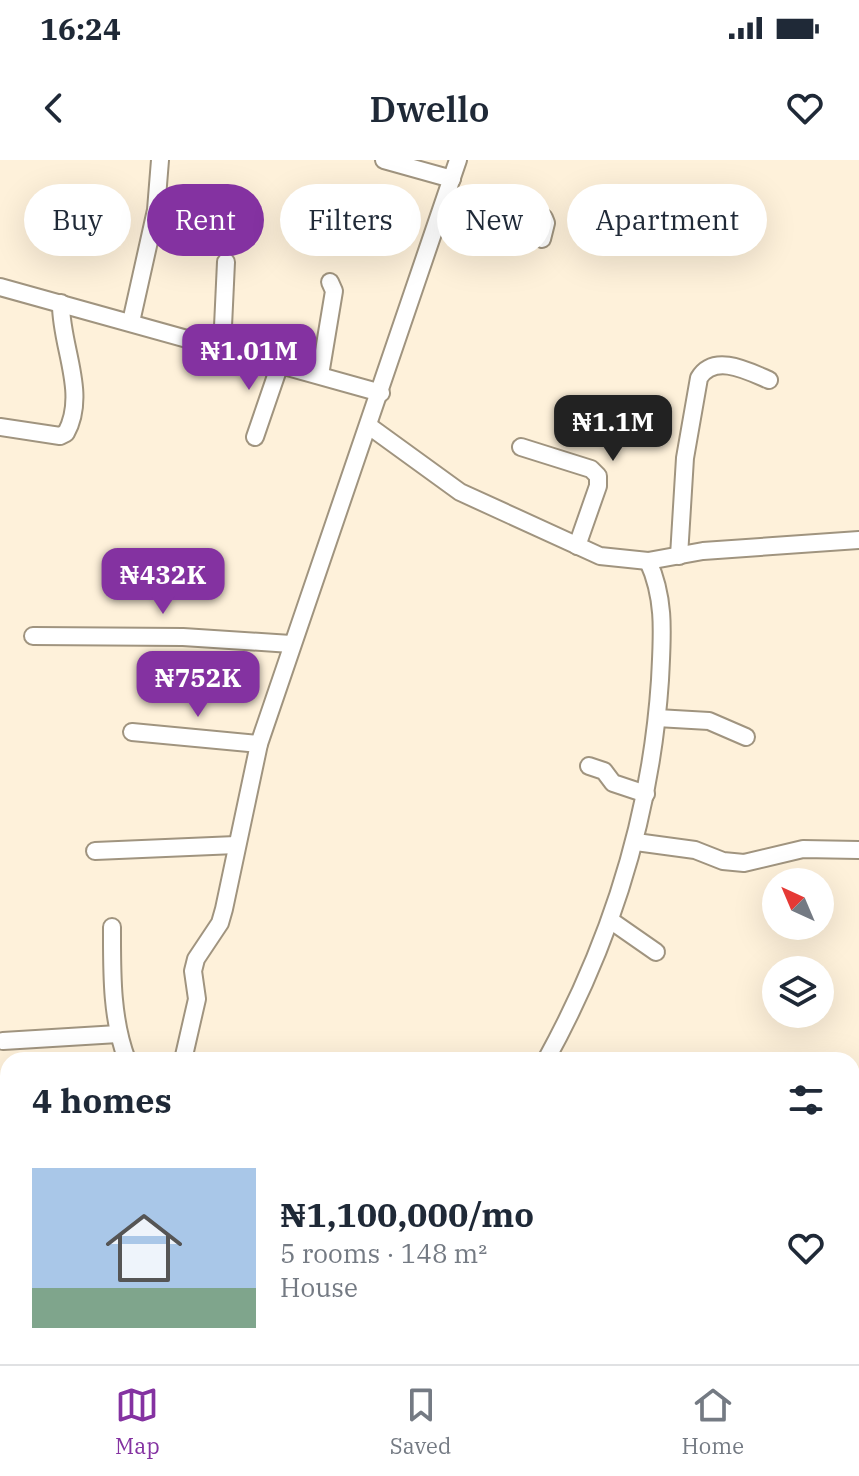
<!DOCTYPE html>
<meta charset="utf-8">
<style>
body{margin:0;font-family:"IBM Plex Serif",serif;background:#f2f2f3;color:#1f2937;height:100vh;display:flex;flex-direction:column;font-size:30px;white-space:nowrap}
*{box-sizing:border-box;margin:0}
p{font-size:26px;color:#747a83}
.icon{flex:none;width:44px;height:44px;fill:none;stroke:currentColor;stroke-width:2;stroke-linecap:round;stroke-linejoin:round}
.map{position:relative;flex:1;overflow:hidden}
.sheet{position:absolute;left:0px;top:892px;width:860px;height:312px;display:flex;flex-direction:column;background:#fff;border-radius:24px 24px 0 0;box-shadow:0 8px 32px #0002}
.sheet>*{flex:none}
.top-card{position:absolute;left:24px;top:24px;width:812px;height:72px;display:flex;gap:16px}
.needle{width:52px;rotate:316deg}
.tools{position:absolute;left:762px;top:708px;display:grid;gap:16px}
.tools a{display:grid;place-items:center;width:72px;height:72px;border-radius:50%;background:#fff;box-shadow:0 8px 32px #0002;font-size:40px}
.price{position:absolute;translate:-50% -68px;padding:0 18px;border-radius:16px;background:#8432a1;color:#fff;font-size:26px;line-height:52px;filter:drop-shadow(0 2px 4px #0008)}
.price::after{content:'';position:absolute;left:50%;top:48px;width:24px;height:18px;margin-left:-12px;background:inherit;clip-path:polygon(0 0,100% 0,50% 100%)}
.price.active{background:#222;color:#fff}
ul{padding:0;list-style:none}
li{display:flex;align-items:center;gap:24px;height:200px;padding:0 32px}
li+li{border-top:2px solid #e0e1e3}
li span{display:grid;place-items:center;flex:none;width:224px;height:160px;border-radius:0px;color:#555}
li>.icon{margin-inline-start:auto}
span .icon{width:96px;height:96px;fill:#fffc;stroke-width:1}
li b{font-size:34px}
h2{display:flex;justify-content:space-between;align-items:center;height:96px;padding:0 32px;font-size:34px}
.tag{padding:0 28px;border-radius:36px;background:#fff;box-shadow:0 8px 32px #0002;font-size:28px;line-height:72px}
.tag.active{background:#8432a1;color:#fff}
.status{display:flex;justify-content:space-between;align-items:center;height:56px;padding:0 40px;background:#fff;direction:ltr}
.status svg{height:22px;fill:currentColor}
header{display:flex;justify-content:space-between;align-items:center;height:104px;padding:0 32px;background:#fff;font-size:36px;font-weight:600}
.tabs{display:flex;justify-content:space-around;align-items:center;height:112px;border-top:2px solid #e0e1e3;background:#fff;font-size:22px;color:#747a83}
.tabs a{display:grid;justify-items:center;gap:4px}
.tabs .active{color:#8432a1}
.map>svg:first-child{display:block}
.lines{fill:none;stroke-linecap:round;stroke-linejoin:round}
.minor-casing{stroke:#a0947f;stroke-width:20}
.minor{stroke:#fff;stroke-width:16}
</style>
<div class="status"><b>16:24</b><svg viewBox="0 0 49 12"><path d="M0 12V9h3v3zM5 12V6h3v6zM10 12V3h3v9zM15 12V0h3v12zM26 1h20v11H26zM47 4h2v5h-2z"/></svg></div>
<header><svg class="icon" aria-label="back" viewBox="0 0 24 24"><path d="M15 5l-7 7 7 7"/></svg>Dwello<svg class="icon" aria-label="heart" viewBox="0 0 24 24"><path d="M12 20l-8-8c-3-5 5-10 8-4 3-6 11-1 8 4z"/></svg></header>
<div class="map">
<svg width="859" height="1204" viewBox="0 0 859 1204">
<rect width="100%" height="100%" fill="#fef1da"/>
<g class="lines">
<g class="minor-casing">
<g id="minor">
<polyline points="384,0 452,19"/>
<polyline points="445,43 506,56 544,58 546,63 542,79"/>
<polyline points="0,127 381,233"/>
<polyline points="131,162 156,50 160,0"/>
<polyline points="222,188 226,102"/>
<polyline points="320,215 334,131 330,122"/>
<polyline points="369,266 460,332 600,396 648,401 703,391 859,380"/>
<path d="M0 267 60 276 66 273C88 233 60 185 61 143"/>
<polyline points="255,277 280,204"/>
<polyline points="521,287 591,309 598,316 598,326 577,386"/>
<path d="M679 396 685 298 699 218C714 193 748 211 769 220"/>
<polyline points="33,476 183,477 291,484"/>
<polyline points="657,558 709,561 746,577"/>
<polyline points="132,572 259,584"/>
<polyline points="589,606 604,611 613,623 646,634"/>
<polyline points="636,682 695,690 723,701 744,703 803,689 859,690"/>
<polyline points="95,691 236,685"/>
<polyline points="610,760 656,792"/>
<path d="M112 767C112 811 111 858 127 900"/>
<polyline points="3,881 118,874"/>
<polyline points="183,900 197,839 193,811 196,799 220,763 224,749 259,584 458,0"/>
<path d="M546 900C611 782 651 655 660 520 662 477 666 440 648 401"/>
<polyline points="32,1196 38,1204"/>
<polyline points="229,1196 236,1204"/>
<polyline points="646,1196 653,1204"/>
<polyline points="94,1204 100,1196"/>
</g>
</g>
<use href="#minor" class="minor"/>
</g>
</svg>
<div class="tools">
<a><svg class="needle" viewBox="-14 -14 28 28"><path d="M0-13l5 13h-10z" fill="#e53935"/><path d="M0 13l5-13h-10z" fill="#747a83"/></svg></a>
<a><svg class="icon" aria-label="layers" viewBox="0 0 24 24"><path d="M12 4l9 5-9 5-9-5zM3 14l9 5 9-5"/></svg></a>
</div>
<b class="price" style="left:249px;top:232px">₦1.01M</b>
<b class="price active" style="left:613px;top:303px">₦1.1M</b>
<b class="price" style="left:163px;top:456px">₦432K</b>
<b class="price" style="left:198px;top:559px">₦752K</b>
<div class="top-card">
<a class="tag">Buy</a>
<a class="tag active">Rent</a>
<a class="tag">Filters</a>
<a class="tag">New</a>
<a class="tag">Apartment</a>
</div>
<section class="sheet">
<h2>4 homes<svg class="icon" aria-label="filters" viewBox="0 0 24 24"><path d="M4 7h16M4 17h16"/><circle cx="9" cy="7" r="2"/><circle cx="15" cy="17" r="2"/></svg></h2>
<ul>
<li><span style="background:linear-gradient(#a9c7e8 75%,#7fa58c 0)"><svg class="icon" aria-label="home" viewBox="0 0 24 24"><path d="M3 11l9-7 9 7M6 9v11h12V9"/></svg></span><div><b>₦1,100,000/mo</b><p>5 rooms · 148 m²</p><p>House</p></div><svg class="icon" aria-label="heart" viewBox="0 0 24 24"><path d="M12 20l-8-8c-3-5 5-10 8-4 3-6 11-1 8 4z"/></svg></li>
</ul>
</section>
</div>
<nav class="tabs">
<a class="active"><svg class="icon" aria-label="map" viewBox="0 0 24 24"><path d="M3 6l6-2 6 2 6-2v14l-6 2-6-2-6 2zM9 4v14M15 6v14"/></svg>Map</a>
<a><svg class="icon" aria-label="saved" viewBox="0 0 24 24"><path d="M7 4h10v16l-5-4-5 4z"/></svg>Saved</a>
<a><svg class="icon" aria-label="home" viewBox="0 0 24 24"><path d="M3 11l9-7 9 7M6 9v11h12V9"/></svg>Home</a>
</nav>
